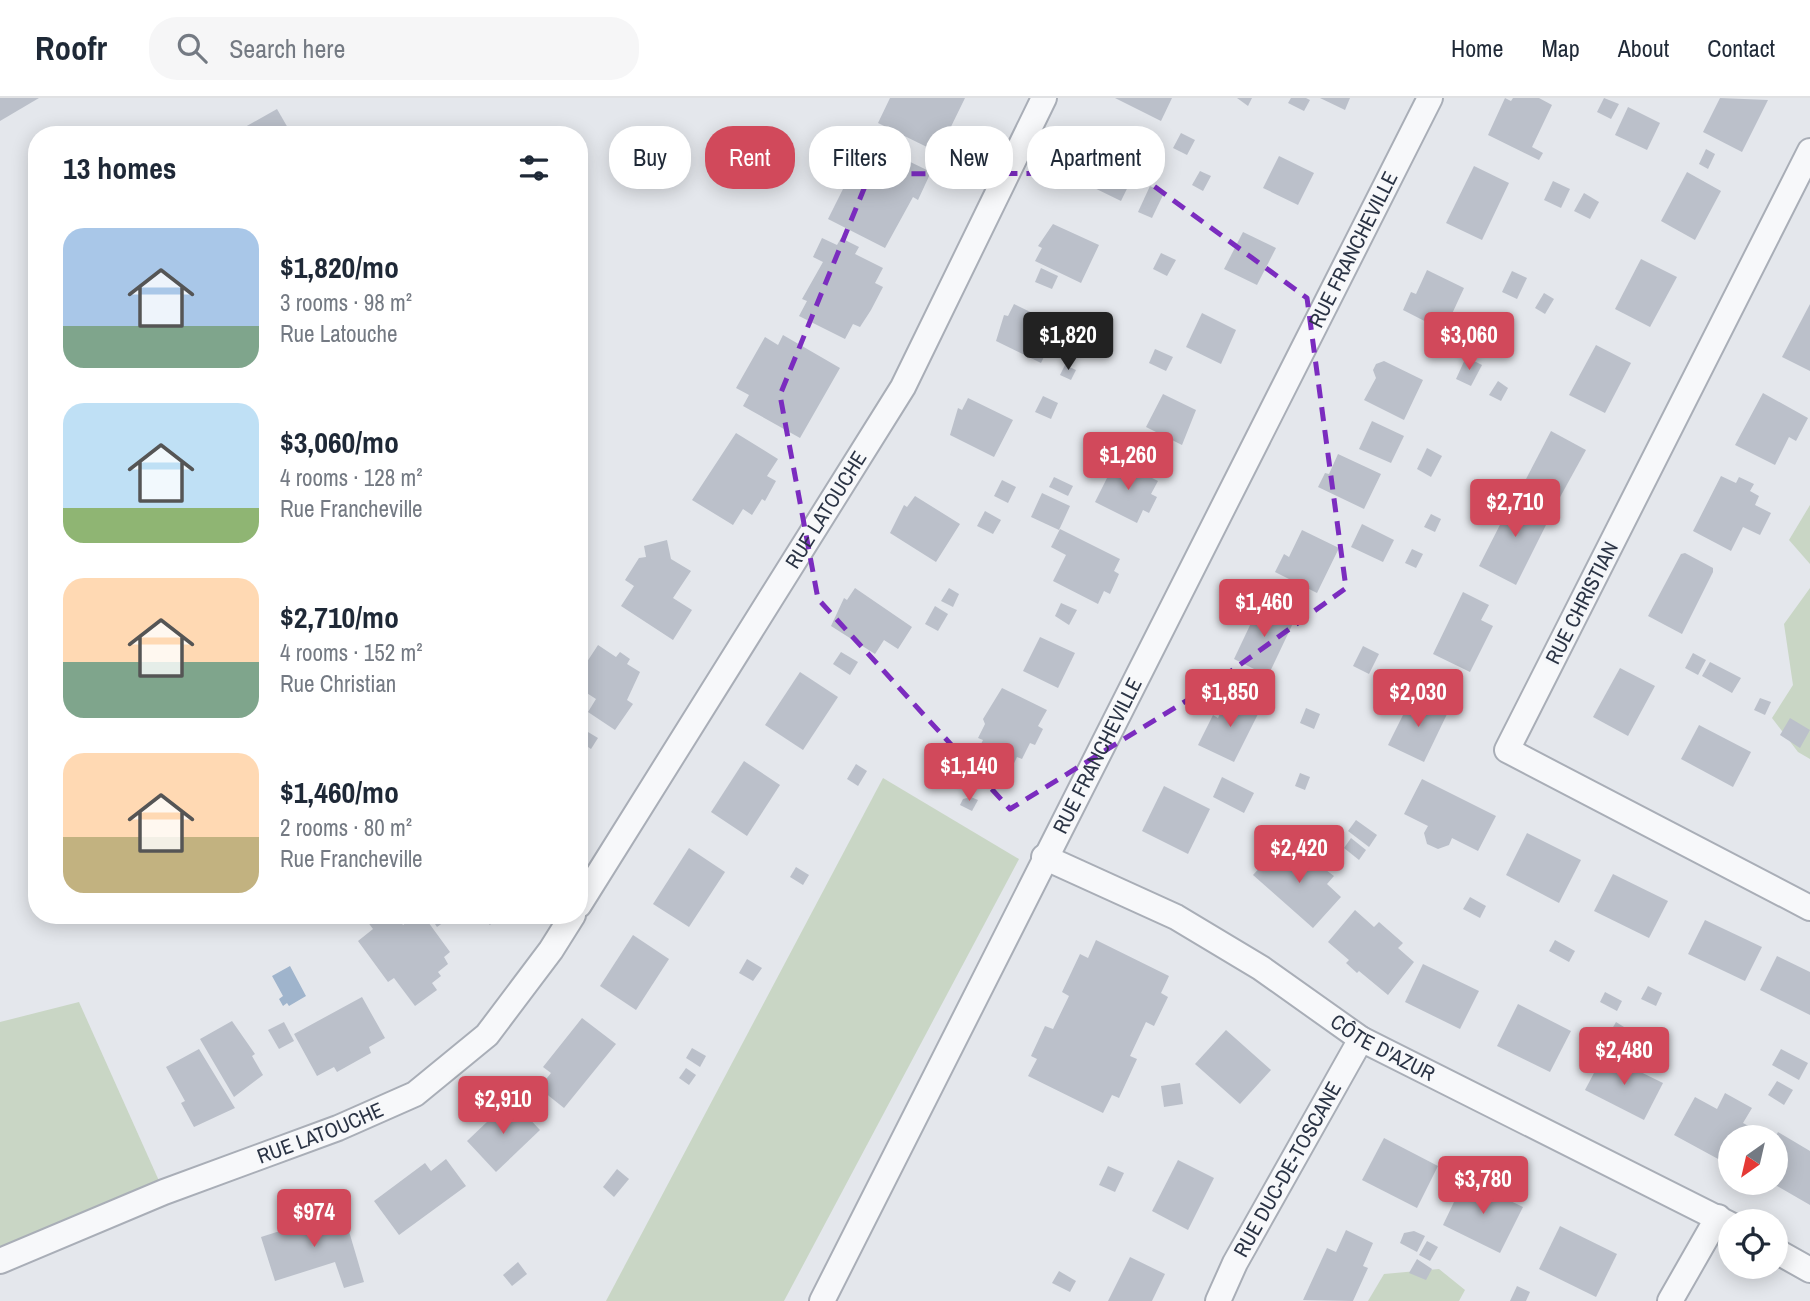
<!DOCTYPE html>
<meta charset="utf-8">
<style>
body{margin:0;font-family:"Archivo Narrow",sans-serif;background:#f6f6f7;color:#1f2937;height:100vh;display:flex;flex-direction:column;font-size:26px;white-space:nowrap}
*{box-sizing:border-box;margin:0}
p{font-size:23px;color:#747a83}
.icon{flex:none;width:38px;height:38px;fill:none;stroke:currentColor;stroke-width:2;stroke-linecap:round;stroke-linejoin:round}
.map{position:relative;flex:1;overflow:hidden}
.sheet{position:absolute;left:28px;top:28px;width:560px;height:798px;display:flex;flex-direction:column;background:#fff;border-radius:28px;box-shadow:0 4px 18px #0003}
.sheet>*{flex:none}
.hud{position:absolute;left:609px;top:28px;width:665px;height:63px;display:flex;gap:14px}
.needle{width:46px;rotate:214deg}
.controls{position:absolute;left:1718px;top:1027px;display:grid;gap:14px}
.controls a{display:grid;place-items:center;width:70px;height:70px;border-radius:50%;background:#fff;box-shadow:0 4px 18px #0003;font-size:35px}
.price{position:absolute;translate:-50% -60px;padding:0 16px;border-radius:7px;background:#d1495b;color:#fff;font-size:23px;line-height:46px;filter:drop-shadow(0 2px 4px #0008)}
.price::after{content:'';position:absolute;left:50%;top:42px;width:21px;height:16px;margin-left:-10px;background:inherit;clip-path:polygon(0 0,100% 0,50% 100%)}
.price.on{background:#222;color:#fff}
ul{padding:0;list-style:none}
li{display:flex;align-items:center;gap:21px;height:175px;padding:0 35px}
li span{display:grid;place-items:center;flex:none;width:196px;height:140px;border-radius:21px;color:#555}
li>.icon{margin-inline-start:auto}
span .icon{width:84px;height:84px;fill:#fffc;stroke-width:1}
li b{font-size:30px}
h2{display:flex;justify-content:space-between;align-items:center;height:84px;padding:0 35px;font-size:30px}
.chip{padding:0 24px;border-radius:28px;background:#fff;box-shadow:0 4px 18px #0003;font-size:24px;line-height:63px}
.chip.on{background:#d1495b;color:#fff}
header{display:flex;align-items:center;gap:42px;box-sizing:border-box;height:98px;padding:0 35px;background:#fff;border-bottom:2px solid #e0e1e3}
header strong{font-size:33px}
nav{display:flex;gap:38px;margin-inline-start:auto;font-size:24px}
.search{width:490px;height:63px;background:#f6f6f7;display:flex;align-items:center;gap:18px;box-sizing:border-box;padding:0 24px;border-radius:28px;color:#747a83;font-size:26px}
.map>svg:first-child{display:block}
.green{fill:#c9d6c5}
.water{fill:#9fb4cc}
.building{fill:#bbc0ca}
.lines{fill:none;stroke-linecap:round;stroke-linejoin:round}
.street-casing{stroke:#a9aeb7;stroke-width:28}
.street{stroke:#f7f8fa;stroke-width:24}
.marked{fill:none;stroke:#7b2cbf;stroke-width:5;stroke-dasharray:14 9;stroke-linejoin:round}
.labels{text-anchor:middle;stroke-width:6;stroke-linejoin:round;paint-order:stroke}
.street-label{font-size:21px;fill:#2b3445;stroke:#f4f6f9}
</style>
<header>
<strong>Roofr</strong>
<div class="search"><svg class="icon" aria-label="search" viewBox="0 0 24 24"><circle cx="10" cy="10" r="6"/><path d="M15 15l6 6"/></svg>Search here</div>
<nav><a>Home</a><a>Map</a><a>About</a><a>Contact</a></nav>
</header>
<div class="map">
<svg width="1810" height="1203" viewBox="0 0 1810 1203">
<rect width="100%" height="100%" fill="#e4e7ec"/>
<g class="green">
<polygon points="1810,407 1810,466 1789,442"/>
<polygon points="1810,490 1810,661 1798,654 1772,620 1793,587 1784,526"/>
<polygon points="883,680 1019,761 784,1203 606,1203"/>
<polygon points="79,904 164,1094 0,1163 0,924"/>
<polygon points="1439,1171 1465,1192 1459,1203 1368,1203 1384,1176"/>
</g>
<polygon class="water" points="290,868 306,898 289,908 287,905 283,908 279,901 283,898 272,878"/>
<g class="building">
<polygon points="0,0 39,0 0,23"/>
<polygon points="890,0 965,0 943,45 934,40 929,50 878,25"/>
<polygon points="1115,0 1172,0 1161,23"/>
<polygon points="1237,0 1252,0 1248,8"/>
<polygon points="1291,0 1306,0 1310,2 1304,13 1288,5"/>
<polygon points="1320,0 1350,0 1345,12"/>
<polygon points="1505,0 1511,3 1513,0 1539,0 1552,7 1532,49 1543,55 1539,62 1488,37"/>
<polygon points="1604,0 1619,6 1611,21 1597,14"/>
<polygon points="1720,0 1768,2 1742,54 1703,34"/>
<polygon points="1628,9 1660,25 1647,52 1615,37"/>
<polygon points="277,11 292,37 231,37"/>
<polygon points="1181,35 1195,42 1187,57 1173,50"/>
<polygon points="867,43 931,74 918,102 913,99 885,150 828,121"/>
<polygon points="1094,44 1139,66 1121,103 1076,81 1084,55 1088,57"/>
<polygon points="1706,51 1715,56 1708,71 1699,66"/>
<polygon points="1279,58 1314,75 1298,107 1263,90"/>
<polygon points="1474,68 1509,85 1482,142 1446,125"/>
<polygon points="1200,73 1211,78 1203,93 1192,87"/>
<polygon points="1687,74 1721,93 1695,142 1661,123"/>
<polygon points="1553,83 1570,91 1561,110 1544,102"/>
<polygon points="1150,88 1164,95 1152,120 1138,114"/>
<polygon points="1584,95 1599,104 1590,121 1574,113"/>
<polygon points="1053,126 1099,147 1081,185 1035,163 1042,150 1038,148"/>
<polygon points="1243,134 1276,150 1257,187 1224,171"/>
<polygon points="822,140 837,147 841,140 859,149 855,156 883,170 875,185 883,189 871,212 860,229 853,226 845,241 799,218 807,203 802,201 823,164 813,159"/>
<polygon points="1161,155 1176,162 1167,178 1153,171"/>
<polygon points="1641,161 1677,179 1650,229 1615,211"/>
<polygon points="1041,170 1058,178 1052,191 1035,184"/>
<polygon points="1427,172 1464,190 1444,233 1403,212 1411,194 1416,196"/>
<polygon points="1512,173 1527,180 1517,201 1502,194"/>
<polygon points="1544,195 1554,201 1545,216 1535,210"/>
<polygon points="1014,206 1059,228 1041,265 996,243 1004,217 1008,218"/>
<polygon points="1810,206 1810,273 1782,259"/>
<polygon points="1202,215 1236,232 1221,266 1186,249"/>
<polygon points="783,237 840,270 800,340 743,308 749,297 736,290 765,239 778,247"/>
<polygon points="1596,247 1631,265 1605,315 1569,297"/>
<polygon points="1155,251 1173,259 1166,273 1149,265"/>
<polygon points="1466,259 1482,267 1471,288 1456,281"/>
<polygon points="1384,263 1423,282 1404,322 1364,302 1376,280 1373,272 1376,266"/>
<polygon points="1065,267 1076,272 1071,282 1060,277"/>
<polygon points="1498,283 1508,290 1501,303 1489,297"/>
<polygon points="1763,295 1808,320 1796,343 1789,339 1775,367 1735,347"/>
<polygon points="1163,296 1196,312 1182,347 1146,329"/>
<polygon points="1043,298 1058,305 1051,321 1035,314"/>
<polygon points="968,300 1013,322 994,359 950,337 958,310 962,312"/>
<polygon points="1372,323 1404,338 1391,365 1359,351"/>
<polygon points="1551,333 1586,352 1559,401 1525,383"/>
<polygon points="736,335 778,361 767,378 776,383 765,403 762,401 752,417 743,411 733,427 692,402"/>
<polygon points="1427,350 1442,358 1431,379 1417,371"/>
<polygon points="1338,356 1381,376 1364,411 1318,389 1325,375 1329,376"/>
<polygon points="1116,362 1158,383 1151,396 1157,399 1149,415 1143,412 1137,425 1095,404"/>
<polygon points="1721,378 1736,385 1739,379 1754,386 1750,393 1759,398 1755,407 1771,415 1760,437 1743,429 1731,453 1693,433"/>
<polygon points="1054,379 1073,388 1068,398 1049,389"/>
<polygon points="1002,382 1016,389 1008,405 994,398"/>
<polygon points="1042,395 1070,408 1059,432 1031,419"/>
<polygon points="1506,395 1552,415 1516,487 1479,468 1506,415 1498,411"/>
<polygon points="915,398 960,426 936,464 890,435 904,407 907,409"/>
<polygon points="985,413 1001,422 993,436 977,428"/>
<polygon points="1431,416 1441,421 1435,434 1424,429"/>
<polygon points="1362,426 1394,442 1383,464 1351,449"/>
<polygon points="1060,431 1120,461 1114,473 1119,476 1110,496 1104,493 1098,506 1053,483 1066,457 1051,449"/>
<polygon points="1302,432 1339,450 1317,495 1275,474 1284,456 1289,459"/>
<polygon points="667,442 671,461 691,473 673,500 692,512 673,542 621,508 634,488 625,482 639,460 646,459 644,448"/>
<polygon points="1412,451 1423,456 1416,470 1405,465"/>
<polygon points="1685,455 1713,470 1713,474 1682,536 1648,518 1681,456"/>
<polygon points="855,490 912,529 898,551 884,542 875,556 831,528 844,500 847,502"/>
<polygon points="949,490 959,496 953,509 941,503"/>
<polygon points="1463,494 1489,507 1481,522 1493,528 1470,574 1433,556"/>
<polygon points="1261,504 1295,521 1268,578 1234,561"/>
<polygon points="1061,505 1077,512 1069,527 1055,518"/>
<polygon points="935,508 948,516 938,533 925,526"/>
<polygon points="1040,539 1075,555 1058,590 1023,573"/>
<polygon points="598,547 616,559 620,554 630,561 627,566 640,574 627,602 633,606 615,632 588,614 596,601 579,590 579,576"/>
<polygon points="1363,548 1379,556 1369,576 1353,568"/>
<polygon points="841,554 858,564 850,577 833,566"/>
<polygon points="1693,555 1706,562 1698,577 1685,570"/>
<polygon points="1710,564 1741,580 1732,595 1702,578"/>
<polygon points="1620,570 1655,588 1628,638 1593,619"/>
<polygon points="800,574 838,599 803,652 765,627"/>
<polygon points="1002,590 1047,612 1038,628 1043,631 1035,647 1030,645 1022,661 1017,659 1003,688 968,672 983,642 978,640 985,626 983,621"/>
<polygon points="1229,597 1260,612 1234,664 1198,647 1213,617 1218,620"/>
<polygon points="1413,597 1448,614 1424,664 1388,647"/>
<polygon points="1760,600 1771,604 1765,617 1754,612"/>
<polygon points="1306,610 1320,616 1314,631 1300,625"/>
<polygon points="1790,620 1810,632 1800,650 1780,637"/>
<polygon points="1699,627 1751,654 1733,689 1681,661"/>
<polygon points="583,631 598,640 591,651 579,643"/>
<polygon points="744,663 780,687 747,738 711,714"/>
<polygon points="856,666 867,673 858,688 847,681"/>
<polygon points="1300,675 1310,679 1305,692 1295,688"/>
<polygon points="1222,679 1254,695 1244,715 1213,699"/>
<polygon points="1422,681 1496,718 1478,753 1452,740 1449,747 1438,751 1427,746 1424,735 1428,728 1404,716"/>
<polygon points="1164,688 1210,711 1188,756 1142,733"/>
<polygon points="971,699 978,702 972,713 960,707 963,701"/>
<polygon points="1356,722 1377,737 1369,749 1348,733"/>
<polygon points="1527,735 1581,762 1559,805 1506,777"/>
<polygon points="1351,740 1366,752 1359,762 1344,750"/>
<polygon points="1280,747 1303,768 1310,760 1334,778 1327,786 1341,799 1313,830 1253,777"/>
<polygon points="689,750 725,774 689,829 653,806"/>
<polygon points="796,769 809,777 803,787 790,779"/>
<polygon points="1613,776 1668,803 1649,840 1594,813"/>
<polygon points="1470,799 1486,808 1480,820 1463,811"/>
<polygon points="1355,812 1374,829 1379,824 1403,845 1398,850 1414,864 1388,897 1359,873 1357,875 1346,865 1349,862 1328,844"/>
<polygon points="375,817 397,817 403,827 416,817 423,817 450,854 444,859 448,866 438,874 441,878 432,885 437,892 415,908 394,880 388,884 358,843 373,831 367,823"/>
<polygon points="429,817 454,817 437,829"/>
<polygon points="478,817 498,817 490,827"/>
<polygon points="1705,822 1762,849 1745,883 1688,856"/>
<polygon points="633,837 669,861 636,912 600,888"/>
<polygon points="1096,842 1169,878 1161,895 1168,899 1154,928 1146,924 1130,958 1137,961 1119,1000 1112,997 1103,1015 1028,978 1037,961 1031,958 1045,928 1053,931 1069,898 1062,894 1080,856 1088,860"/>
<polygon points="1555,842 1575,853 1569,864 1549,853"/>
<polygon points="1777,858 1810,874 1810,917 1760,892"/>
<polygon points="747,861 762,870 753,883 739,875"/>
<polygon points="1423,866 1479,893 1460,931 1405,904"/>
<polygon points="1648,888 1662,895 1656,908 1641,901"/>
<polygon points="1605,894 1622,903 1617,913 1600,904"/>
<polygon points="362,899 385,940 369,949 371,955 337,974 334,969 317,978 294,936"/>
<polygon points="1518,906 1571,933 1550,974 1497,948"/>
<polygon points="582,920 616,946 564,1010 539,990 551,975 543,969"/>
<polygon points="232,923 255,956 252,958 263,977 234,999 200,941"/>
<polygon points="284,924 294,943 279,951 268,932"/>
<polygon points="1616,924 1624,929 1617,944 1608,938"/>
<polygon points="1226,932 1271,972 1240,1006 1195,966"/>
<polygon points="692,950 706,958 700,969 686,960"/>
<polygon points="199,951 235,1010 194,1029 181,1005 185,1003 166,969"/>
<polygon points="1781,951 1808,965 1799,982 1772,967"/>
<polygon points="1604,956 1663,985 1644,1022 1585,992"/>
<polygon points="686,970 696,977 689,987 679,980"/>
<polygon points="1777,983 1793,992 1784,1007 1768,997"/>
<polygon points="1180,985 1183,1006 1164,1009 1161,988"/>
<polygon points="1725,995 1752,1010 1743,1025 1763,1036 1761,1040 1731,1040 1731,1068 1674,1037 1695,999 1717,1011"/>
<polygon points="511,1001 540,1032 496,1074 467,1043"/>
<polygon points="1778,1034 1810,1053 1810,1107 1772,1085 1776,1085 1775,1040"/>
<polygon points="1384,1040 1438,1068 1417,1110 1362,1082"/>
<polygon points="446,1061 466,1088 399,1137 374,1103 425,1065 431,1073"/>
<polygon points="1178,1062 1214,1080 1188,1132 1152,1113"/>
<polygon points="1108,1068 1124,1075 1115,1094 1099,1087"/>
<polygon points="617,1071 629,1081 614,1099 603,1089"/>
<polygon points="1465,1081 1523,1109 1500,1155 1443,1127"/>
<polygon points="343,1113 364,1184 344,1190 335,1164 275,1183 261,1139"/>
<polygon points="1560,1128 1617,1156 1596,1199 1539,1171"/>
<polygon points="1346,1132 1373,1145 1363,1168 1368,1170 1353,1203 1303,1202 1327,1150 1336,1154"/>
<polygon points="1414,1133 1425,1138 1417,1154 1400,1145 1404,1135"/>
<polygon points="1427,1143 1438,1149 1430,1163 1419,1157"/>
<polygon points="1130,1159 1165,1176 1152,1203 1108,1203"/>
<polygon points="1417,1161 1432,1171 1426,1182 1409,1175"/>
<polygon points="518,1164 527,1176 512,1188 503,1177"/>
<polygon points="1059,1173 1076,1183 1070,1194 1052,1185"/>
<polygon points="1517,1188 1530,1194 1526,1203 1510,1203"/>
</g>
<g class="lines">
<g class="street-casing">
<g id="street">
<polyline points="1810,53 1507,652 1810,810"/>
<path id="s1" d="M1044 759 1176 819 1261 870 1361 941 1731 1127"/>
<path id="s2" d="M579 807 903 289 1044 0"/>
<polyline points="1776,1153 1810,1172"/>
<path id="s3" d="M0 1163 164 1094 338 1030 415 996 487 937 551 852 573 817"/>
<path id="s4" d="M822 1203 1430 0"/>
<path id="s5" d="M1218 1203 1235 1165 1361 941"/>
<polyline points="1670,1203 1718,1119"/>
</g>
</g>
<use href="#street" class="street"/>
</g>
<path class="marked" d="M1136 75 1307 200 1346 490 1212 587 1010 711 818 501 780 297 870 76Z"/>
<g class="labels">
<g class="street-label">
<text dy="7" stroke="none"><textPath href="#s4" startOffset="1178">RUE FRANCHEVILLE</textPath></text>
<text dy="7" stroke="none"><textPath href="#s2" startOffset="466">RUE LATOUCHE</textPath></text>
<text transform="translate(1582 505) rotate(-63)" y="7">RUE CHRISTIAN</text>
<text dy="7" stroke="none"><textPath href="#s4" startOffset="611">RUE FRANCHEVILLE</textPath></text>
<text dy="7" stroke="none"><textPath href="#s1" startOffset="390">CÔTE D'AZUR</textPath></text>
<text dy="7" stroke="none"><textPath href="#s3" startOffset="345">RUE LATOUCHE</textPath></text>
<text dy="7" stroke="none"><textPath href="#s5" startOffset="149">RUE DUC-DE-TOSCANE</textPath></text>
</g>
</g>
</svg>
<div class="controls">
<a><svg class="needle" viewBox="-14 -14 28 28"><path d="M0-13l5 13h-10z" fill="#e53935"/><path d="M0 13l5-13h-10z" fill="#747a83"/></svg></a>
<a><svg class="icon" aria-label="locate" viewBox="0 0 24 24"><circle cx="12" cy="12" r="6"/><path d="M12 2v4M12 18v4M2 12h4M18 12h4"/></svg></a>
</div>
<b class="price on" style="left:1068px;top:274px">$1,820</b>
<b class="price" style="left:1469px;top:274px">$3,060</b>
<b class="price" style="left:1128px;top:394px">$1,260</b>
<b class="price" style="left:1515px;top:441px">$2,710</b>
<b class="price" style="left:1264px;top:541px">$1,460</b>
<b class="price" style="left:1230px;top:631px">$1,850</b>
<b class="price" style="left:1418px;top:631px">$2,030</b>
<b class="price" style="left:969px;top:705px">$1,140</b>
<b class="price" style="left:1299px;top:787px">$2,420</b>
<b class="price" style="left:1624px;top:989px">$2,480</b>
<b class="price" style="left:503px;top:1038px">$2,910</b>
<b class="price" style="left:1483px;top:1118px">$3,780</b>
<b class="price" style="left:314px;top:1151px">$974</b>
<div class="hud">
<a class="chip">Buy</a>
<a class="chip on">Rent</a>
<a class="chip">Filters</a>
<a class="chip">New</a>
<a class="chip">Apartment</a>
</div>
<section class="sheet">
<h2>13 homes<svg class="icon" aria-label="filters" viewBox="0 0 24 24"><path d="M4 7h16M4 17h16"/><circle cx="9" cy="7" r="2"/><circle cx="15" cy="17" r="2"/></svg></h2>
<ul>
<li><span style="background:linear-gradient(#a9c7e8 70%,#7fa58c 0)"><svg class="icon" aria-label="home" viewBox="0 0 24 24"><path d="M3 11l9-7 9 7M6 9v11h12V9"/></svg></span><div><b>$1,820/mo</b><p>3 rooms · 98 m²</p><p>Rue Latouche</p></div></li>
<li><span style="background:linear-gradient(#bfe0f5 75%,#8fb573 0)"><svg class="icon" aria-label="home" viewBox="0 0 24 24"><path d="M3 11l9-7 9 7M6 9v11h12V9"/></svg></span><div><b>$3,060/mo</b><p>4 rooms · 128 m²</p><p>Rue Francheville</p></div></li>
<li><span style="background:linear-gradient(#ffd9b3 60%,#7fa58c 0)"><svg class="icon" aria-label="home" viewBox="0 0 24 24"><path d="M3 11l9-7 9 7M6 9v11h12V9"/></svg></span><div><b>$2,710/mo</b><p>4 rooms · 152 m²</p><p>Rue Christian</p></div></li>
<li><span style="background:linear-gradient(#ffd9b3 60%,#c2b280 0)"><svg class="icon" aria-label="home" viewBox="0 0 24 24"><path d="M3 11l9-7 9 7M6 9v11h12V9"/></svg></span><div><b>$1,460/mo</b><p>2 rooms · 80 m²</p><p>Rue Francheville</p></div></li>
</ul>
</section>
</div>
